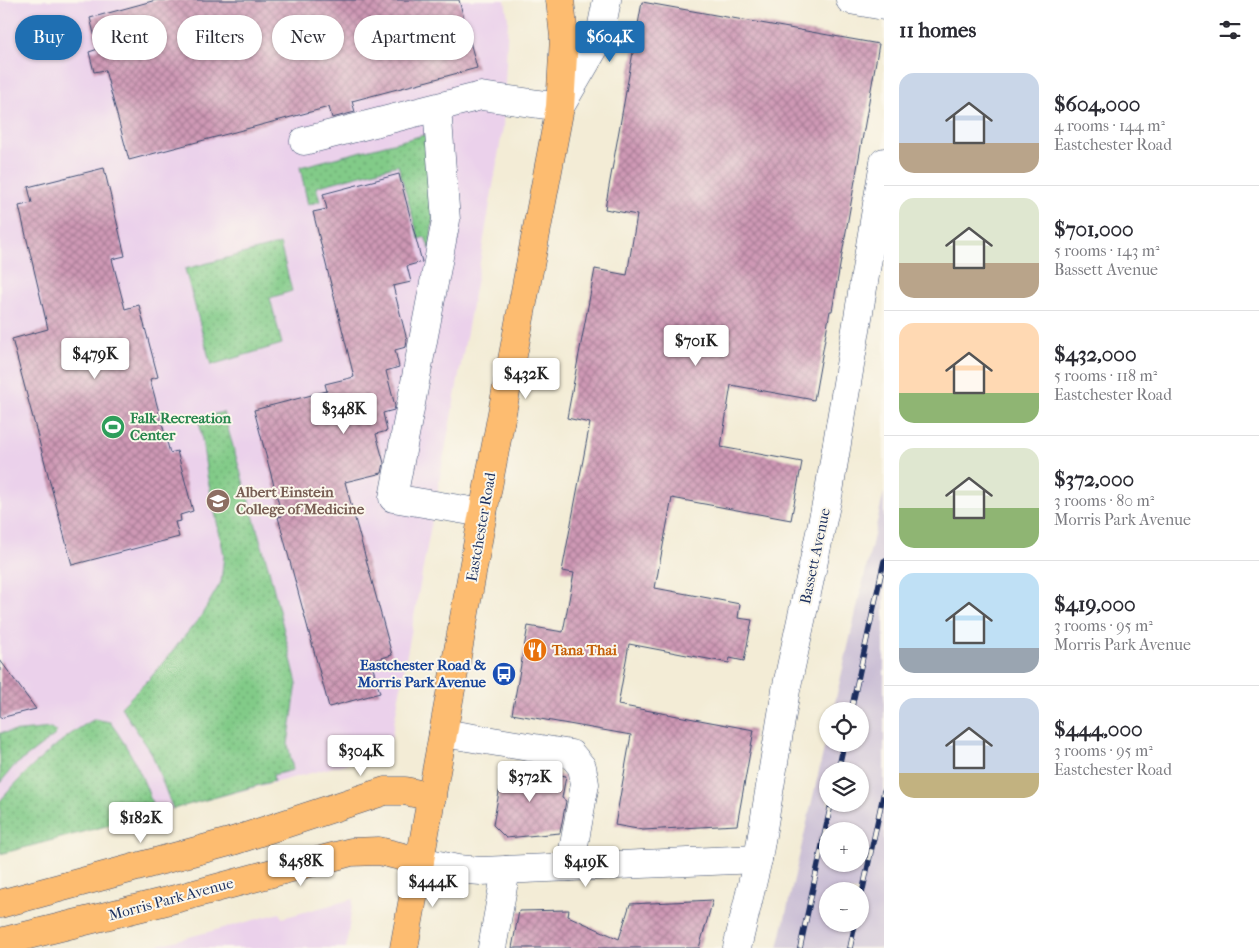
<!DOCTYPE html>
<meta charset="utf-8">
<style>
body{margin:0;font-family:"IM FELL French Canon",serif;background:#f7f7f7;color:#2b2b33;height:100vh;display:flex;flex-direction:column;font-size:19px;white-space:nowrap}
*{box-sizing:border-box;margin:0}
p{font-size:16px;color:#7c7c81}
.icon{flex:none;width:28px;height:28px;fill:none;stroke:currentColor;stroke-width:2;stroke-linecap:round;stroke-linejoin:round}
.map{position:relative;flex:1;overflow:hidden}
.side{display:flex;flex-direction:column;background:#fff;width:375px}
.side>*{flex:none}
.hud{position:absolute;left:15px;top:15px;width:475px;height:45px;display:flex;gap:10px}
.controls{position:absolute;left:819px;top:702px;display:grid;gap:10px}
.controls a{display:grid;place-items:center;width:50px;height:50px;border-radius:50%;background:#fff;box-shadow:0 1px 4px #0004;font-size:25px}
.price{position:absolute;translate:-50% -42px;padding:0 11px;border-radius:5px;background:#fff;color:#222;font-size:16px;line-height:32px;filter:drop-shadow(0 1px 2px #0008)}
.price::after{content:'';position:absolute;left:50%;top:30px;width:15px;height:11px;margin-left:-8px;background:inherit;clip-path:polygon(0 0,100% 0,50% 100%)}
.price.current{background:#1f6fb2;color:#fff}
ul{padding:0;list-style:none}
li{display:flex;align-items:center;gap:15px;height:125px;padding:0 15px}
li+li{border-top:1px solid #e1e1e2}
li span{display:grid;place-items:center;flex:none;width:140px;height:100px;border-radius:15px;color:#555}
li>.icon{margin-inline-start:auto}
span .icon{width:60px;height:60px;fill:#fffc;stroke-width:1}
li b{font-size:21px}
h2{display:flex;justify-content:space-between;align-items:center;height:60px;padding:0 15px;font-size:21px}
.pill{padding:0 18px;border-radius:22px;background:#fff;box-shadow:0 1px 4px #0004;font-size:18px;line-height:45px}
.pill.current{background:#1f6fb2;color:#fff}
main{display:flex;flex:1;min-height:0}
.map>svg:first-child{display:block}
.built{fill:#ebd1eb}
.railway{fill:#cbbfd5;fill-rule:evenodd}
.grass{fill:url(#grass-dots);stroke:#4e7d73}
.building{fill:url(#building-cross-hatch)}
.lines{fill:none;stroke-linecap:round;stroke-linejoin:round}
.minor-casing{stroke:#3b4b70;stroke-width:29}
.major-casing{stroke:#3b4b70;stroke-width:29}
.minor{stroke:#fff;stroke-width:28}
.major{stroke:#fdbc70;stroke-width:28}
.rail-casing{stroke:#1b2f5e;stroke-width:5.5}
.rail{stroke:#fbf7ec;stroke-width:4;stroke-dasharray:11;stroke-linecap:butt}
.labels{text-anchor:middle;stroke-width:4;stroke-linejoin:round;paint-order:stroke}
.leisure-label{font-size:15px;font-weight:bold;fill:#27864d;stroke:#fbf7ec;text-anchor:start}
.education-label{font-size:15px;font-weight:bold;fill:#785e54;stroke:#fbf7ec;text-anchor:start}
.street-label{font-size:15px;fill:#1b2f5e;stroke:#fbf7ec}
.food-label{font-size:15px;font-weight:bold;fill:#c56008;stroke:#fbf7ec;text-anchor:start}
.transit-label{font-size:15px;font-weight:bold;fill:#164399;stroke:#fbf7ec;text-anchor:end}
</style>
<main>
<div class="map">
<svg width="884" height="948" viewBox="0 0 884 948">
<defs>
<pattern id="grass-dots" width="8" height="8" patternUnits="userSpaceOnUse" patternTransform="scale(1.25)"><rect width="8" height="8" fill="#82cb88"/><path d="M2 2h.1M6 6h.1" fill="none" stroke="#6aa572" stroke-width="1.8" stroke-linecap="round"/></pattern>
<pattern id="building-cross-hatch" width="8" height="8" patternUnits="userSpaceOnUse" patternTransform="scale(1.25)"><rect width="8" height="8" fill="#cf99b5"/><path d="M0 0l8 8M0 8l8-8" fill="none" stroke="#a77d96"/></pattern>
</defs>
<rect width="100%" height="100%" fill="#fbf7ec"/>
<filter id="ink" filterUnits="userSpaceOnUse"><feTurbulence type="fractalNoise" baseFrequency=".02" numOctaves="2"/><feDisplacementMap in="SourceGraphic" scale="10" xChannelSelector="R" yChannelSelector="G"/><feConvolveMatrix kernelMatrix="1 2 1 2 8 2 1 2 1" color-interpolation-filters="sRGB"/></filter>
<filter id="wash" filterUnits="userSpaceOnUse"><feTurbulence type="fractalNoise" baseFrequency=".0096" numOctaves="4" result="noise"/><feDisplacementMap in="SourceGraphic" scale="20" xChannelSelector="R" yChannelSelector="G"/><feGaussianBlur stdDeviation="1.12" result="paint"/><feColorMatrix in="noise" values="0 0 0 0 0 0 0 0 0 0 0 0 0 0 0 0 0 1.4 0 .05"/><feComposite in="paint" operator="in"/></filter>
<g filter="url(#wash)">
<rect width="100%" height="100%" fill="#f3ecd6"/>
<g class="built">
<polygon points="0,0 505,0 508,19 503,127 480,262 391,740 376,756 0,854"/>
<polygon points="353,899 346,948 147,948 280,913 282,918"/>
</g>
<path class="railway" d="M884 492V948H778L827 736 828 744H860V711H833ZM828 771H860V804H828ZM828 831H860V864H828ZM828 891H860V924H828Z"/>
<g class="grass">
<polygon points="428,134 429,186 434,206 430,249 425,237 419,239 398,165 316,187 320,201 308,205 300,167"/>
<polygon points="280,244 292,291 270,298 282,344 211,365 185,269"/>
<polygon points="223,412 269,570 297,683 288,744 293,770 273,775 274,781 173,809 151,752 121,707 152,676 201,616 221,582 224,555 207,475 199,418"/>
<path d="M95 719 110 722C131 751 145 779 155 813L0 854V801C27 770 59 738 95 719Z"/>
<polygon points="51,728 56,732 55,735 13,767 0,783 0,733"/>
</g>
<g id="blocks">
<g class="building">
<polygon points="156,0 459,0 477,68 352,101 355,112 332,118 329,107 129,160 105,70 94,72 89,52 98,49 90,18"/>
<polygon points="642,2 879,44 832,311 830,311 814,400 731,385 721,447 802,462 791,520 672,498 655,588 740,604 738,618 752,620 744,661 730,658 729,663 629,644 618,705 754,730 737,825 643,830 615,825 631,735 512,714 528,626 563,632 574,573 562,571 590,423 567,418 595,269 627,275 637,215 605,209"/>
<polygon points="104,168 125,256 112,259 125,309 139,305 158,377 150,379 170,453 177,451 193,511 180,515 181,521 175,522 179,537 72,565 12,339 48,329 19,206 32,203 28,187"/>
<polygon points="399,174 422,262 407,266 411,282 393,286 407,340 406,347 395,350 399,367 386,371 395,406 394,410 383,413 387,431 376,434 384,463 382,473 345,482 392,655 371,661 380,693 329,707 278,517 282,516 254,410 327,391 325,384 354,377 313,212 327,209 323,194"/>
<polygon points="0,660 36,709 0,718"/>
<polygon points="504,765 566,776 562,798 566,801 560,833 506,838 493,825"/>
<polygon points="713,900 699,948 512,948 519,911 569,910 568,916 619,939 630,904"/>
</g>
</g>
</g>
<g filter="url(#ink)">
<use href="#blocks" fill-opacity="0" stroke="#3b4b70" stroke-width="1"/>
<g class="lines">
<g class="minor-casing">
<g id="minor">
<polyline points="850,0 884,6"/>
<polyline points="437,108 446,220 393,498 483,513"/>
<polyline points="304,141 481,96 560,107 599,40 607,0"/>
<polyline points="443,733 571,754 582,767 585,784 570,867"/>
<polyline points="420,861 457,869 481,871 758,859"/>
<polyline points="492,948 506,870"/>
<polyline points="737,948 758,859 786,690 829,491 884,162"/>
</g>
</g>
<g class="major-casing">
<g id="major">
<polyline points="0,904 233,841 385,791 405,791 432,797"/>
<polyline points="0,942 183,897 351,852 379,851 420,861"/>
<polyline points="404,948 483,513 560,107 564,37 560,0"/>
</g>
</g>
<use href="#minor" class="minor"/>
<use href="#major" class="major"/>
<g class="rail-casing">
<g id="rail">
<polyline points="851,711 884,561"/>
<polyline points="838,771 844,744"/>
<polyline points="860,903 884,791"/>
<polyline points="800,948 831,804"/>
<polyline points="850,948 855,924"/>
</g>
</g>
<use href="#rail" class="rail"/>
</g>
</g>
<defs>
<g id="stadium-disc" transform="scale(1.25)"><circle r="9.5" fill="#2e9e5b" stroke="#fbf7ec"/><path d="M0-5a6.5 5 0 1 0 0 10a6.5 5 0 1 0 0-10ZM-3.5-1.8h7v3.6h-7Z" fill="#fff"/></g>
<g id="university-disc" transform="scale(1.25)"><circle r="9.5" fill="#8d6e63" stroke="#fbf7ec"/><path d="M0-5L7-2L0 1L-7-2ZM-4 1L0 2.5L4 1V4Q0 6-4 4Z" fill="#fff"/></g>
<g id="restaurant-disc" transform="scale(1.25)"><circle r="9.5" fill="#e8710a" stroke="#fbf7ec"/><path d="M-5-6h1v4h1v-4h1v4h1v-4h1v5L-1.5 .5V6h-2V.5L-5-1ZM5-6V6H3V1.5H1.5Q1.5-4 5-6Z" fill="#fff"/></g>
<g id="bus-disc" transform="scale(1.25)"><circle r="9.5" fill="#1a4fb4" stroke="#fbf7ec"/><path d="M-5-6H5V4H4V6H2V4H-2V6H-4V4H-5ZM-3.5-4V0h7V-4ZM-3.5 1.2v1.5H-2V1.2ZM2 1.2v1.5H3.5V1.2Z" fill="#fff"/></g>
</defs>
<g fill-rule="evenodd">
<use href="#stadium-disc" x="113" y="427"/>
<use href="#university-disc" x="218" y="501"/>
<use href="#restaurant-disc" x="535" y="650"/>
<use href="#bus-disc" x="504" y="674"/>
</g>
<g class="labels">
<g class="leisure-label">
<text x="130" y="423">Falk Recreation<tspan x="130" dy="17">Center</tspan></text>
</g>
<g class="education-label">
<text x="236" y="497">Albert Einstein<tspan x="236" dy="17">College of Medicine</tspan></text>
</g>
<g class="street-label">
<text transform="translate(481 527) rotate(-80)" y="5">Eastchester Road</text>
<text transform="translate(815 556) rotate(-78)" y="5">Bassett Avenue</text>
<text transform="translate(171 899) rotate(-15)" y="5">Morris Park Avenue</text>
</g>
<g class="food-label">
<text x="552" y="655">Tana Thai</text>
</g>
<g class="transit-label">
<text x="486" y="670">Eastchester Road &amp;<tspan x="486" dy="17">Morris Park Avenue</tspan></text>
</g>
</g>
</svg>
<div class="controls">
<a><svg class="icon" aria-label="locate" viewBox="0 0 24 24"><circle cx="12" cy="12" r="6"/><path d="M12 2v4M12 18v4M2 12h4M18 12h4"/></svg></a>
<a><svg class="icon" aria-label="layers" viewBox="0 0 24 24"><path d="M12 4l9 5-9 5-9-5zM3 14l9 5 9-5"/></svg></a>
<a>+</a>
<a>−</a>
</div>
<b class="price current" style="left:610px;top:63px">$604K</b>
<b class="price" style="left:696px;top:367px">$701K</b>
<b class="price" style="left:95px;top:380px">$479K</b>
<b class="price" style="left:526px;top:400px">$432K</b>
<b class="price" style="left:344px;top:435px">$348K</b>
<b class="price" style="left:361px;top:777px">$304K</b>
<b class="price" style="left:530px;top:803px">$372K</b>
<b class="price" style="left:141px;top:844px">$182K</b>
<b class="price" style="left:301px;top:887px">$458K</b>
<b class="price" style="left:586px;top:888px">$419K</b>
<b class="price" style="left:433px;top:908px">$444K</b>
<div class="hud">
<a class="pill current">Buy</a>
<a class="pill">Rent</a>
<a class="pill">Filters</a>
<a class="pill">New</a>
<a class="pill">Apartment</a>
</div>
</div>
<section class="side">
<h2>11 homes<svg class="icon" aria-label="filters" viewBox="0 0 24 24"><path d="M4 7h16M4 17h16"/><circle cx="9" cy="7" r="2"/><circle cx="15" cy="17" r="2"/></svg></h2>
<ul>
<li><span style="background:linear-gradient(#c9d6e8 70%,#b9a48a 0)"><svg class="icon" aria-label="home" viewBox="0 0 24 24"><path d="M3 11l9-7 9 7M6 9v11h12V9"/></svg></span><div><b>$604,000</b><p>4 rooms · 144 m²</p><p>Eastchester Road</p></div></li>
<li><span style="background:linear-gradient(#dfe7d0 65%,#b9a48a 0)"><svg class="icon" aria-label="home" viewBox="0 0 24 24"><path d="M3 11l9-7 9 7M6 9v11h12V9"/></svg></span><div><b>$701,000</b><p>5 rooms · 143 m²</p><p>Bassett Avenue</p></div></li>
<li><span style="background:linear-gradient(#ffd9b3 70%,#8fb573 0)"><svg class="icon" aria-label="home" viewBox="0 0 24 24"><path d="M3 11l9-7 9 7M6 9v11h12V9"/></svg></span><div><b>$432,000</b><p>5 rooms · 118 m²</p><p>Eastchester Road</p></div></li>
<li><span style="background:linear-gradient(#dfe7d0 60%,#8fb573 0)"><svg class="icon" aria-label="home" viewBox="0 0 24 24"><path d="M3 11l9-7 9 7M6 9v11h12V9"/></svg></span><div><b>$372,000</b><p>3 rooms · 80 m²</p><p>Morris Park Avenue</p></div></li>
<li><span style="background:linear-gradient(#bfe0f5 75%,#9aa5b1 0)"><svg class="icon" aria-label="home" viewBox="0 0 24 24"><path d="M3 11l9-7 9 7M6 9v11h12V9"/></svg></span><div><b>$419,000</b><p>3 rooms · 95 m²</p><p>Morris Park Avenue</p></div></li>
<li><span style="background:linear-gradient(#c9d6e8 75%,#c2b280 0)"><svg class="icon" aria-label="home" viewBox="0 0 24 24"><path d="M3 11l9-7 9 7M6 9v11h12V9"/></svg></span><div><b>$444,000</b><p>3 rooms · 95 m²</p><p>Eastchester Road</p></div></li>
</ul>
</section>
</main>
